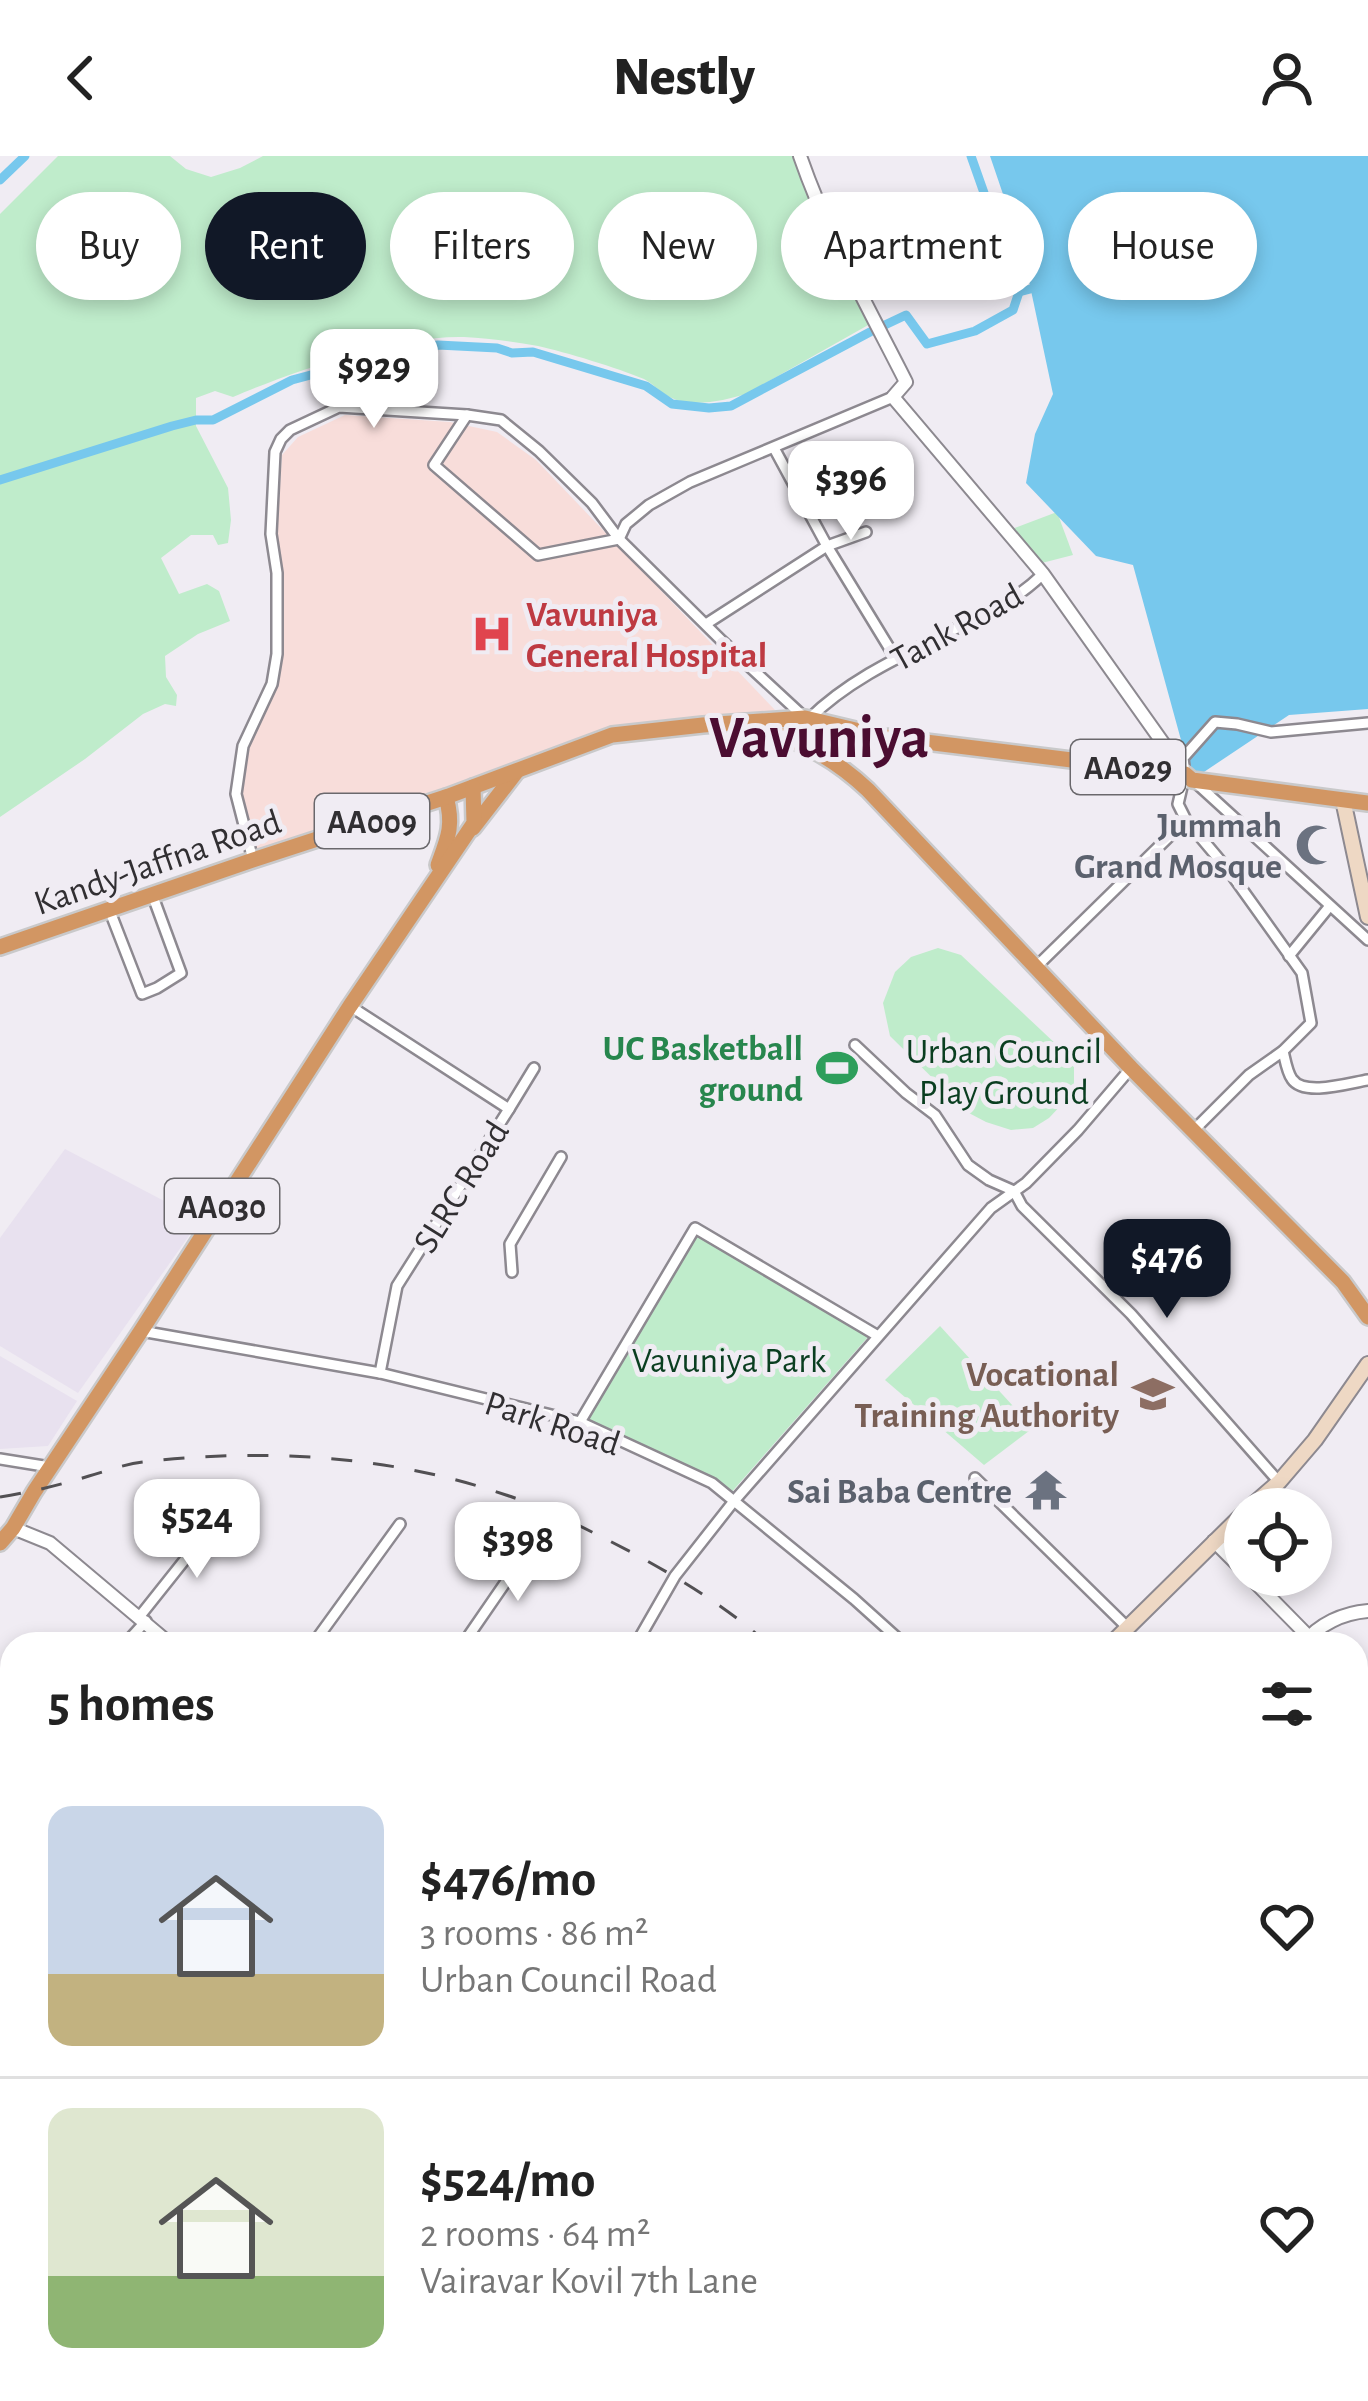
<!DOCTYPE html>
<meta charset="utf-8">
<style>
body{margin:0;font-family:"Alegreya Sans",sans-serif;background:#f2f2f2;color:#222;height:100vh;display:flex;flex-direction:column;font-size:45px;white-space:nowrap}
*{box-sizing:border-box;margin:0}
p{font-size:39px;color:#767676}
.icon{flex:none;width:66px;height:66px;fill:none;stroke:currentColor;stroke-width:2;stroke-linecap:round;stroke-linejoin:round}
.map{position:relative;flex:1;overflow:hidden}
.drawer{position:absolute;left:0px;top:1476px;width:1368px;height:771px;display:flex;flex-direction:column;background:#fff;border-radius:36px 36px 0 0;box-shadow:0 6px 18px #0003}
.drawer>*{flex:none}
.guide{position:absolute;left:36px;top:36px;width:1296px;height:108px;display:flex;gap:24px}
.controls{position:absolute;left:1224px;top:1332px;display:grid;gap:24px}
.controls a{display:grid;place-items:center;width:108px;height:108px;border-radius:50%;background:#fff;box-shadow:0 6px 18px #0003;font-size:60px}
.price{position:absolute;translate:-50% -102px;padding:0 27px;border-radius:24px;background:#fff;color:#222;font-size:39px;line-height:78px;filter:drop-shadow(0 3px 6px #0008)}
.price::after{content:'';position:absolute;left:50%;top:72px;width:36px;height:27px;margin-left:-18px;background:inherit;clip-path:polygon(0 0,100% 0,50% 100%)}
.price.on{background:#111827;color:#fff}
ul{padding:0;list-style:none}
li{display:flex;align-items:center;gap:36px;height:300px;padding:0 48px}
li+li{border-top:3px solid #e0e0e0}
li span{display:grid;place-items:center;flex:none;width:336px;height:240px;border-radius:24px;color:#555}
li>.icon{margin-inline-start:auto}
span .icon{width:144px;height:144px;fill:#fffc;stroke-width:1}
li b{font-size:51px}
h2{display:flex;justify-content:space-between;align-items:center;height:144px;padding:0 48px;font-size:51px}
.chip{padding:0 42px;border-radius:54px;background:#fff;box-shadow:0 6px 18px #0003;font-size:42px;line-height:108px}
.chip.on{background:#111827;color:#fff}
header{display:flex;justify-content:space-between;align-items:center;height:156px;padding:0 48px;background:#fff;font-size:54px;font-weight:800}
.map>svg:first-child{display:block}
.built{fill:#e8e1ef}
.medical{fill:#f8ddda}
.green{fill:#bfeccb}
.water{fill:#77c8ed}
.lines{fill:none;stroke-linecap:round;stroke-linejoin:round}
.canal{stroke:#77c8ed;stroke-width:9}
.minor-casing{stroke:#8d8990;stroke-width:14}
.tertiary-casing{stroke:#8d8990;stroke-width:16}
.secondary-casing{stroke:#8d8990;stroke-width:18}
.trunk-casing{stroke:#c9c9ca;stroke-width:20}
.minor{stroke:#fff;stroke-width:9}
.tertiary{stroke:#fff;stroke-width:12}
.secondary{stroke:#eed8c4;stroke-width:14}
.trunk{stroke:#d29663;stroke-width:15}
.rail{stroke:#525053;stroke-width:3;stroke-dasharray:21 21;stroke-linecap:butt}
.labels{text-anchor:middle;stroke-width:10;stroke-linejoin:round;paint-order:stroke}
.shield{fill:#f0ecf3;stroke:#6a686c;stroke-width:3}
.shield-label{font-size:33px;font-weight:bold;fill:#312f32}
.health-label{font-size:36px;font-weight:bold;fill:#be3a42;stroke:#f0ecf3;text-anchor:start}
.street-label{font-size:36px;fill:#312f32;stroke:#f0ecf3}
.worship-label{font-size:36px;font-weight:bold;fill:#5b616d;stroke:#f0ecf3;text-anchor:end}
.leisure-label{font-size:36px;font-weight:bold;fill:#27864d;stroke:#f0ecf3;text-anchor:end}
.park-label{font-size:36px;fill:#0a3e20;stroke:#f0ecf3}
.education-label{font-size:36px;font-weight:bold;fill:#785e54;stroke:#f0ecf3;text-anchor:end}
.town-label{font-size:60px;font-weight:bold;fill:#4b0d31;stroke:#f0ecf3}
</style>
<header><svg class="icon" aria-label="back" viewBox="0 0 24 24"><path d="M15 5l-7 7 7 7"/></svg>Nestly<svg class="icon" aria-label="person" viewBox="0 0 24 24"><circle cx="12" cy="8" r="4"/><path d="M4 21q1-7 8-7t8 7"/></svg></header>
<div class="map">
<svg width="1368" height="2245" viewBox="0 0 1368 2245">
<rect width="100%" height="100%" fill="#f0ecf3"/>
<g class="built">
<polygon points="65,993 170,1048 198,1067 78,1237 0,1190 0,1082"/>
<polygon points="0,1200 77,1245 48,1290 0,1293"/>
</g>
<polygon class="medical" points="345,259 450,266 497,276 536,304 775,554 766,558 618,572 257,698 241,639 247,590 276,529 281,507 282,448 277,378 282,299 298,281"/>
<g class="green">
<path d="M58 0H170L186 13 211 21 240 12 263 0H794L802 24 870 168 746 238C723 245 688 253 666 239 658 234 652 227 644 223 618 212 565 196 538 190 514 186 488 182 464 181 398 179 294 215 233 241L215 235 196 242V270L228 332 231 364 228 387 218 389 213 379H191L161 402 179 438 207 428 219 435 230 465 198 478 165 500 166 521 177 539 176 550 165 548 143 558 85 603 0 661V58Z"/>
<polygon points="1057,356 1073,399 1038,408 1009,374"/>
<polygon points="938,792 961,799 1058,890 1074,911 1074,929 1064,946 1049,962 1033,972 1011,974 986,966 967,956 890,880 883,847 895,816 911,801"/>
<polygon points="696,1079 868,1181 729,1339 586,1267"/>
<polygon points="940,1170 1033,1272 984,1309 885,1224"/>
<polygon points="12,2194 12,2235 251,2235 241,2245 0,2245 0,2211"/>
<polygon points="277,2235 731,2235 731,2245 267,2245"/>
</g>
<g class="water">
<polygon points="990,0 1368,0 1368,553 1289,559 1192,624 1133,409 1096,400 1026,327 1035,278 1053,238 1023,97"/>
<polygon points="828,2235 1255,2235 1260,2245 830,2245"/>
</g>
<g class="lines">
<g class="canal">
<polyline points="971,0 1019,136 1038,131"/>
<polyline points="0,24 25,0"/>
<polyline points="0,324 172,270 196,264 213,264 292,224 404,194 438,189 497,192 512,197 533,196 646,230 672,248 709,252 731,250 870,176 906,159 927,188 975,175 1013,154 1019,136"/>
</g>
<g class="minor-casing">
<g id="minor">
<polyline points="467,259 434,309 538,399 619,383 626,368 649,349 690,326 893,241"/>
<polyline points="774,292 827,390 896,503"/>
<polyline points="706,468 827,390 866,376"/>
<path d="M809 563C851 521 910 496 963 469 995 453 1017 443 1043 418"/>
<polyline points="1195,626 1368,784"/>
<polyline points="253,704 236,638 243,590 272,528 277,498 277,417 271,378 275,296 281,283 290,274 339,251 467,259 501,264 539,295 592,347 619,383 722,485 804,561"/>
<polyline points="109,753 142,838 157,832 181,817 152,738"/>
<polyline points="1289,800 1329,751"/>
<polyline points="1036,811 1186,664"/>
<polyline points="350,850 509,953 397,1130 380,1217"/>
<polyline points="855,889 906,937 935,959 968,1009 989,1024 1014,1035 1022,1050 1131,1158 1279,1326"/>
<path d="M1283 895C1285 903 1287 916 1292 923 1304 941 1349 927 1368 924"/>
<polyline points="509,953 534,912"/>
<polyline points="1195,973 1249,919 1283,895 1311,867 1302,817 1229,715 1186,664 1178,648 1185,618 1183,602 1215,566 1237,568 1271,576 1368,567"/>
<polyline points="512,1116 510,1088 561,1001"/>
<polyline points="141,1175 380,1217 580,1266 712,1327 854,1443 904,1488"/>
<polyline points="580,1266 695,1072 878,1180"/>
<polyline points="0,1303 50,1311"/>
<polyline points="975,1322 1127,1471"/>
<polyline points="140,1460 218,1362"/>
<polyline points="125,1488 146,1465"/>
<polyline points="313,1488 400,1368"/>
<polyline points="463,1488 536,1382"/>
<polyline points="636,1488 675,1420 734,1345 991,1052 1026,1027 1078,974 1131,912"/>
<polyline points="0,1628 12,1614"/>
<polyline points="0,1740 12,1747"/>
<polyline points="0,1773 12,1756"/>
<polyline points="1356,2120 1368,2144"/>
<polyline points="1299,2235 1303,2245"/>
</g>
</g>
<g class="tertiary-casing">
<g id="tertiary">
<path d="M800 0C827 78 869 153 906 226L893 241 1043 418 1185 618"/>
<polyline points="13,1372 50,1387 170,1488"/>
<polyline points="1214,1385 1245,1416"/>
<polyline points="1248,1419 1308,1480"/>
<path d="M1303 1488C1319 1468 1343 1457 1368 1455"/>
<polyline points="1356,1639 1368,1640"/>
<polyline points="1356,1903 1368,1915"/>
<polyline points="818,2235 821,2245"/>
<polyline points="255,2245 265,2235"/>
</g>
</g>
<g class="secondary-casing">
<g id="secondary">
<polyline points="1343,644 1368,761"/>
<polyline points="1248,1353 1279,1326 1315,1284 1368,1208"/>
<polyline points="1111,1488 1245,1356"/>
<polyline points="0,1963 12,1965"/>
</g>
</g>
<g class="trunk-casing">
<g id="trunk">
<path d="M752 569C798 584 832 600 868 634L1131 912 1343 1126 1368 1161"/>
<polyline points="798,584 864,582"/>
<polyline points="473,672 517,615"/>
<path d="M438 709C448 682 454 669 446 641"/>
<polyline points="0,791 253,704 446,641 612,579 703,569 805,562 885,581 1185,618 1192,624 1368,647"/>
<polyline points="0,1387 13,1372 34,1336 141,1175 350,850 474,667 473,631"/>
</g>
</g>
<use href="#minor" class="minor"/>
<use href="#tertiary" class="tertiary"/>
<use href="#secondary" class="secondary"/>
<use href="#trunk" class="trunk"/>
<g class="rail">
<path d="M0 1341C31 1336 60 1329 89 1320 107 1315 125 1308 143 1306 264 1292 390 1299 506 1339 549 1353 590 1375 631 1396 679 1422 727 1451 768 1488"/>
<polyline points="1356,2022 1368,2033"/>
</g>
</g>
<defs>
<g id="hospital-bare" transform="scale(3.24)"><path d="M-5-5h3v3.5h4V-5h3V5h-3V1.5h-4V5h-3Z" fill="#e0444e" stroke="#f0ecf3" stroke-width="2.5" paint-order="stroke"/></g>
<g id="mosque-bare" transform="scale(3.24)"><path d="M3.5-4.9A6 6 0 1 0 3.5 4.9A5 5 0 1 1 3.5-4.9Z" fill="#6b7280" stroke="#f0ecf3" stroke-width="2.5" paint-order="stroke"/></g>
<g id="stadium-bare" transform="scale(3.24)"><path d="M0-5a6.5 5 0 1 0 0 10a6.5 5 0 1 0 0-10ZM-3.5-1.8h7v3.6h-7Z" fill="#2e9e5b" stroke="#f0ecf3" stroke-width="2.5" paint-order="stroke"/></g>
<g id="university-bare" transform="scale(3.24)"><path d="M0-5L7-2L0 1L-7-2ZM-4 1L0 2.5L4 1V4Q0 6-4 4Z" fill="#8d6e63" stroke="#f0ecf3" stroke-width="2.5" paint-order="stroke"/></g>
<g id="temple-bare" transform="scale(3.24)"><path d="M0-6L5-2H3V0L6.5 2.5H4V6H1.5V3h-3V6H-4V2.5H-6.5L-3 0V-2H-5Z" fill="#6b7280" stroke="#f0ecf3" stroke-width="2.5" paint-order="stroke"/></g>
</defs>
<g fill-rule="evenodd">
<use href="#hospital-bare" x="492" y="478"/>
<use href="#mosque-bare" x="1316" y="689"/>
<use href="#stadium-bare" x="837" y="912"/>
<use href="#university-bare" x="1153" y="1238"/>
<use href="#temple-bare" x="1046" y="1334"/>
</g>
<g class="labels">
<g class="shield">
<rect x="1071" y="584" width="114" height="54" rx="9"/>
<rect x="315" y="638" width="114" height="54" rx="9"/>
<rect x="165" y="1023" width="114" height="54" rx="9"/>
</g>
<g class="shield-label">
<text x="1128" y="623">AA029</text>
<text x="372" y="677">AA009</text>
<text x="222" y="1062">AA030</text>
</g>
<g class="health-label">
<text x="526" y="470">Vavuniya<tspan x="526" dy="41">General Hospital</tspan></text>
</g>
<g class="street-label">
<text transform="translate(956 470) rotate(-29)" y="13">Tank Road</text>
<text transform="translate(157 705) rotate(-19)" y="13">Kandy-Jaffna Road</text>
<text transform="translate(460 1030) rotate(-58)" y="13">SLRC Road</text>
<text transform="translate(553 1266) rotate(18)" y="13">Park Road</text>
</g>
<g class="worship-label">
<text x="1282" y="681">Jummah<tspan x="1282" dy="41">Grand Mosque</tspan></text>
<text x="1012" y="1347">Sai Baba Centre</text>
</g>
<g class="leisure-label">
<text x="803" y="904">UC Basketball<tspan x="803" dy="41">ground</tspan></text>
</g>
<g class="park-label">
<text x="1004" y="907">Urban Council<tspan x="1004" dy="41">Play Ground</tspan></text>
<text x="729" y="1216">Vavuniya Park</text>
</g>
<g class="education-label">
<text x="1119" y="1230">Vocational<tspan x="1119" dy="41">Training Authority</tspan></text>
</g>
<g class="town-label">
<text x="819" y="601">Vavuniya</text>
</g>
</g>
</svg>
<div class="controls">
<a><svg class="icon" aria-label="locate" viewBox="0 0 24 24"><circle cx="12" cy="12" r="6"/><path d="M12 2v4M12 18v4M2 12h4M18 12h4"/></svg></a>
</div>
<b class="price" style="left:374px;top:275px">$929</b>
<b class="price" style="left:851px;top:387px">$396</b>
<b class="price on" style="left:1167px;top:1165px">$476</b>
<b class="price" style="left:197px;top:1425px">$524</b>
<b class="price" style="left:518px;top:1448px">$398</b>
<div class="guide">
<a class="chip">Buy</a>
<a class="chip on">Rent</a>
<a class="chip">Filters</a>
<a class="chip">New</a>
<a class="chip">Apartment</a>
<a class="chip">House</a>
</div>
<section class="drawer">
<h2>5 homes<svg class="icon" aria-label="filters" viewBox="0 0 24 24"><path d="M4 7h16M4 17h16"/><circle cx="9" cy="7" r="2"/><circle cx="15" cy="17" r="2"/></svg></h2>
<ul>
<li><span style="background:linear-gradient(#c9d6e8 70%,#c2b280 0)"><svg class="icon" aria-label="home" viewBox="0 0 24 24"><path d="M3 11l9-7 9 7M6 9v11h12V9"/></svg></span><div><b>$476/mo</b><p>3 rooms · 86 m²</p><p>Urban Council Road</p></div><svg class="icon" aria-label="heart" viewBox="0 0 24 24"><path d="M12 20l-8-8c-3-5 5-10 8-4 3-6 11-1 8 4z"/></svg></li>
<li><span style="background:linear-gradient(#dfe7d0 70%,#8fb573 0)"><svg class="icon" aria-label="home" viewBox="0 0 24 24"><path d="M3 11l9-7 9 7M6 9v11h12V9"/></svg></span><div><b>$524/mo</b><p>2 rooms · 64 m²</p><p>Vairavar Kovil 7th Lane</p></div><svg class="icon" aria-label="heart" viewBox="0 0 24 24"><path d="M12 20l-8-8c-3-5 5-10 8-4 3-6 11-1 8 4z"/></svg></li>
</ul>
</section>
</div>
